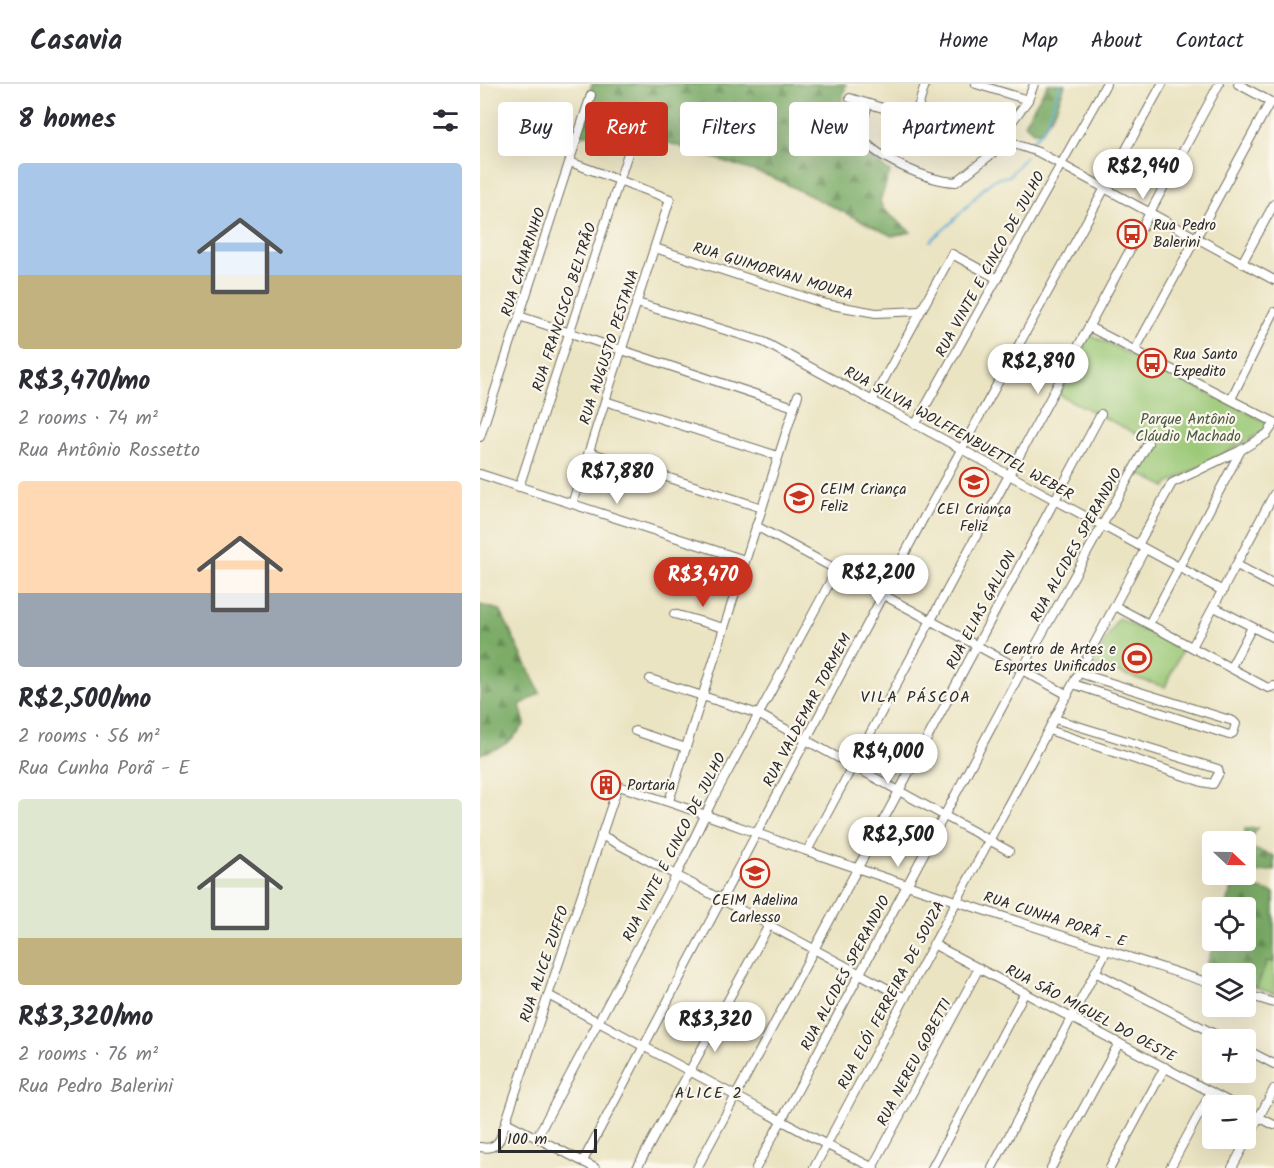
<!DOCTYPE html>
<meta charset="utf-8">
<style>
body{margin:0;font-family:Kalam,sans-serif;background:#f7f7f7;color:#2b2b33;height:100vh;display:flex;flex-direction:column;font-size:22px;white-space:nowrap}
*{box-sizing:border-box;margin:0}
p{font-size:20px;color:#7c7c81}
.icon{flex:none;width:33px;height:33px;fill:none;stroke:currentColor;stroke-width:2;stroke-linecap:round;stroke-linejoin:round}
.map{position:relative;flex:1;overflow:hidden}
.drawer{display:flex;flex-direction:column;background:#fff;width:480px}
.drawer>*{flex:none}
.guide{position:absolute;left:18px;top:18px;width:570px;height:54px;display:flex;gap:12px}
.needle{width:39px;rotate:112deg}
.buttons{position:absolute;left:722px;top:747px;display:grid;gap:12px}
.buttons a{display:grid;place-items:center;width:54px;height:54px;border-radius:6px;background:#fff;box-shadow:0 6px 24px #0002;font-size:30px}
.scale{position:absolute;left:18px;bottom:15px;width:99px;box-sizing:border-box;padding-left:6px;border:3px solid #2b2b2b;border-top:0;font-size:16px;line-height:21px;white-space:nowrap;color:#2b2b2b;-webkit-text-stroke:4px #fbf7ec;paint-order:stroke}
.price{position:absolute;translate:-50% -51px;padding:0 14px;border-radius:21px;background:#fff;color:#222;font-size:20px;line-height:39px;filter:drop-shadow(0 2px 3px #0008)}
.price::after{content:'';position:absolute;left:50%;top:36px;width:18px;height:14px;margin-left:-9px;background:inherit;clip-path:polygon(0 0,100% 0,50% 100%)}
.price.selected{background:#c8321e;color:#fff}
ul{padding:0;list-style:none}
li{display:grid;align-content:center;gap:12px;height:318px;padding:0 18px}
li span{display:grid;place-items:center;height:186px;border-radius:6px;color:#555}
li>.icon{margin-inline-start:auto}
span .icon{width:108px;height:108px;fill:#fffc;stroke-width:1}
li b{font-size:26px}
h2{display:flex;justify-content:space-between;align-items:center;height:72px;padding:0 18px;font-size:26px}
.chip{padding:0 21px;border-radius:6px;background:#fff;box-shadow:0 6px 24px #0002;font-size:21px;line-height:54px}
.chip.selected{background:#c8321e;color:#fff}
header{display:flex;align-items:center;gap:36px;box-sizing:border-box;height:84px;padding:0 30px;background:#fff;border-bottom:2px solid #e1e1e2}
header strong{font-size:28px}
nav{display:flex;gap:33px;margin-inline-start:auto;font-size:21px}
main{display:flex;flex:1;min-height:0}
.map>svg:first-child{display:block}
.forest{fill:url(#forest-firs);stroke:#536c49;stroke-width:1.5}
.park{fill:#9ac876;stroke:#627a50;stroke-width:1.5}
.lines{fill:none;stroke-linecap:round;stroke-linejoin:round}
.stream{stroke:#5baad5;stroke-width:2}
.minor-casing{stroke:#6e6c60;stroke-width:10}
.minor{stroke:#fff;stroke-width:8}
.labels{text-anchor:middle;stroke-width:4.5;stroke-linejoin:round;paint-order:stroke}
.poi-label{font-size:15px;fill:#2b2b2b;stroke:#fbf7ec;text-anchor:start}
.street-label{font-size:15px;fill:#2b2b2b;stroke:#fbf7ec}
.park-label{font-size:15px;fill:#4c5a42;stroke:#fbf7ec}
.neighbourhood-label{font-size:16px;letter-spacing:1.5px;fill:#2b2b2b;stroke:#fbf7ec}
</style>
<header>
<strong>Casavia</strong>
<nav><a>Home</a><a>Map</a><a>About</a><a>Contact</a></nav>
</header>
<main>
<section class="drawer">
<h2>8 homes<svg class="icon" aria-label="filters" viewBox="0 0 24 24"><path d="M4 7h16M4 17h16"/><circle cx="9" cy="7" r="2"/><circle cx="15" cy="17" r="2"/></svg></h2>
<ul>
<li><span style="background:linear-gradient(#a9c7e8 60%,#c2b280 0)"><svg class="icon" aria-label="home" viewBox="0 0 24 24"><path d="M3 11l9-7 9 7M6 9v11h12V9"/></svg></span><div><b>R$3,470/mo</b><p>2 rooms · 74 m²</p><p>Rua Antônio Rossetto</p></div></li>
<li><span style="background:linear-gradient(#ffd9b3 60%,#9aa5b1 0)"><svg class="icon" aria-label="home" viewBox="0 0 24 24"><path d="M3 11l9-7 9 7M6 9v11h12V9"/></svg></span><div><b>R$2,500/mo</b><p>2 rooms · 56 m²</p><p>Rua Cunha Porã - E</p></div></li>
<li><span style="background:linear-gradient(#dfe7d0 75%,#c2b280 0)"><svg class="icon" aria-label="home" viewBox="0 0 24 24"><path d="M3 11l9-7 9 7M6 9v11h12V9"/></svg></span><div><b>R$3,320/mo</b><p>2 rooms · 76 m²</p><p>Rua Pedro Balerini</p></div></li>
</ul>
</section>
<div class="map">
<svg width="794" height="1084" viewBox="0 0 794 1084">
<defs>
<pattern id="forest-firs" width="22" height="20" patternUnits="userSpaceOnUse" patternTransform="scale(1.5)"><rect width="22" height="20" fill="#7bac67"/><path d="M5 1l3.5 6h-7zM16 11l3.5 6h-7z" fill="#658c55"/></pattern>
</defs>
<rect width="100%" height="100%" fill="#fbf7ec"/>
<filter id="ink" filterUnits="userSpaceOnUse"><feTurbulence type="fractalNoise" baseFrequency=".0167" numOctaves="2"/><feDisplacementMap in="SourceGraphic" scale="12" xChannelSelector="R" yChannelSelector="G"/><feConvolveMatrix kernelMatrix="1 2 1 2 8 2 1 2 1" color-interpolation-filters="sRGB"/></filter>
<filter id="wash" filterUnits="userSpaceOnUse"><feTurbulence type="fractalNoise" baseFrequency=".008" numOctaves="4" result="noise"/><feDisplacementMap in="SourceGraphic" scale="24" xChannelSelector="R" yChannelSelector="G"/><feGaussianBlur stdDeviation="1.35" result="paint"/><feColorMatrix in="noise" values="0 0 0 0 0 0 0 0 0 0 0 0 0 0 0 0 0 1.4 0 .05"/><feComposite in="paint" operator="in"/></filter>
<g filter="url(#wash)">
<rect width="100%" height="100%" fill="#ebe4c3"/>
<g class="forest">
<polygon points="112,0 366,0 361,20 376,29 369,58 410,88 400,117 403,125 431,148 412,152 294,94 183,57 140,44 95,53"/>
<polygon points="568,0 585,0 576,25 562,47 553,47 544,39"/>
<path d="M0 521 20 526 60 609 40 621 45 640C29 660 24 663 0 670Z"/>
<polygon points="778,744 770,755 773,765 794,772 794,786 775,789 765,786 764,757 765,745"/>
<polygon points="754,798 794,809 794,878 787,877 777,904 765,900 765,890 732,891 724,888 735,857 765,856 765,824 746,823"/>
</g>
<g class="park">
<polygon points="609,250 791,340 788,345 688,400 686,403 656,388 671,357 579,311"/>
<polygon points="638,534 702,566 685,603 612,581"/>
<polygon points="787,877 794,879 794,910 777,904"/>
</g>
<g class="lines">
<g class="stream">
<polyline points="550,59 565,43 581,0"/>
<polyline points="450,157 471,139 505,103 515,95 529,92 546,72"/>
</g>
</g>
</g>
<g filter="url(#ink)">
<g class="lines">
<g class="minor-casing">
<g id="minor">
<polyline points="496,0 548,16"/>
<polyline points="758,0 793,19"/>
<polyline points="370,14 510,57 537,61 558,68 794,196"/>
<path d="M388 20 379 50C394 74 449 97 476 98L513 69 521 59 531 39 548 16 554 0"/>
<polyline points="435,34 445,0"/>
<polyline points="90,78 190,115 92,420"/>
<polyline points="175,164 346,220 396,229 440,227"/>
<polyline points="762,179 794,120"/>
<polyline points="157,219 284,258 743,507"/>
<polyline points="39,232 314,323"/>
<polyline points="609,243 794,338"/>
<polyline points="655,266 790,18"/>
<polyline points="751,315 794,228"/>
<polyline points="125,317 298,372"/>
<polyline points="392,317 472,170 518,195"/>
<polyline points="435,341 626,0"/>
<polyline points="0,353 111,11"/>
<polyline points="109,368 282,424"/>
<polyline points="0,390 265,476"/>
<polyline points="39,403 154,51"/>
<polyline points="276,442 588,611"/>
<polyline points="658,461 692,399 761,366 787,350 794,340"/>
<polyline points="757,481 794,501"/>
<polyline points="635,522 784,602 788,604 794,602"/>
<polyline points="734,523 794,554"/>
<polyline points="194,530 244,544"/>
<polyline points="669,540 761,366"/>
<polyline points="712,563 794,410"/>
<polyline points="751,583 772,543"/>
<polyline points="170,595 278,630 529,767"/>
<polyline points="593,600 749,651 753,649 756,640 753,637 599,589"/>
<polyline points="569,646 722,698 733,700 739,689 738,685 575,635"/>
<polyline points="155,647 206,664"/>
<polyline points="189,717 318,311"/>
<polyline points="121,751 425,914"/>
<polyline points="327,767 739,0"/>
<polyline points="453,860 757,1022"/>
<polyline points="615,888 746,956"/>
<polyline points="765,910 794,919"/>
<polyline points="68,911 347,1061 394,1084"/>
<polyline points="765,965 794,980"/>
<polyline points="765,1026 794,1041"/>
<polyline points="26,1038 115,1084"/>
<polyline points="57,1053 196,792 232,717 357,485"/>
<path d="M0 1063C10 1065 15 1063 20 1055L138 702C202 721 264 745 327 767 461 814 597 856 732 900"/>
<polyline points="103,1077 442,437 682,0"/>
<polyline points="157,1084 289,841"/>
<polyline points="217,1084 621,330"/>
<polyline points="276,1084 542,586 668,359"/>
<polyline points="334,1084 665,465"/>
<polyline points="392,1084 499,884"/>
<polyline points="452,1084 545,908"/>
<polyline points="512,1084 627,866"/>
<polyline points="571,1084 639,959"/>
<polyline points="630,1084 685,983"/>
<polyline points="690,1084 731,1008"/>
<polyline points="752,1084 794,1005"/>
</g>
</g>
<use href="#minor" class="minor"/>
</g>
</g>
<defs>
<g id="bus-ring" transform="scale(1.5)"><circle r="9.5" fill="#fbf7ec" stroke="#c8321e" stroke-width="1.5"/><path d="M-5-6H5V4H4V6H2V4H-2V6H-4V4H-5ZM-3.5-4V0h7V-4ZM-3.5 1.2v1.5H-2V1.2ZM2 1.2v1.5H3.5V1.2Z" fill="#c8321e"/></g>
<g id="school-ring" transform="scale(1.5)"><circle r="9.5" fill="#fbf7ec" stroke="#c8321e" stroke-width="1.5"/><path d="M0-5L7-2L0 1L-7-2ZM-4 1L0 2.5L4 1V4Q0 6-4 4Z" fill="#c8321e"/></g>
<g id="stadium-ring" transform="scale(1.5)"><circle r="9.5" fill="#fbf7ec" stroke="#c8321e" stroke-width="1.5"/><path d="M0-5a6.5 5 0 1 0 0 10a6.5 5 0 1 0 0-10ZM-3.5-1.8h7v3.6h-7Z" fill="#c8321e"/></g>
<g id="building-ring" transform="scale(1.5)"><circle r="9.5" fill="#fbf7ec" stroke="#c8321e" stroke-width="1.5"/><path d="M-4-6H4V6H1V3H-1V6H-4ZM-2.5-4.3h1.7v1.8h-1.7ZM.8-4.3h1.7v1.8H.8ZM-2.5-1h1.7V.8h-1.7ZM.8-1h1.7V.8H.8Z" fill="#c8321e"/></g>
</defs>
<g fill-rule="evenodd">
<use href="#bus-ring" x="652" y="150"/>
<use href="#bus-ring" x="672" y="279"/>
<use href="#school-ring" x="494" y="398"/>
<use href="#school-ring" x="319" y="414"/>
<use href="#stadium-ring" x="657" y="574"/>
<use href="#building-ring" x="126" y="701"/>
<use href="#school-ring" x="275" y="789"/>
</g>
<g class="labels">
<g class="poi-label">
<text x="673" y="146">Rua Pedro<tspan x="673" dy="17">Balerini</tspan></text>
<text x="693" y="275">Rua Santo<tspan x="693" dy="17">Expedito</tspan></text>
<text x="340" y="410">CEIM Criança<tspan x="340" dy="17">Feliz</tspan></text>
<text x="494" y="430" text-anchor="middle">CEI Criança<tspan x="494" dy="17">Feliz</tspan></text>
<text x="636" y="570" text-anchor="end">Centro de Artes e<tspan x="636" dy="17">Esportes Unificados</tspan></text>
<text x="147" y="706">Portaria</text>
<text x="275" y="821" text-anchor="middle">CEIM Adelina<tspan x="275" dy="17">Carlesso</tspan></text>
</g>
<g class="street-label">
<text transform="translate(43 178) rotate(-72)" y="5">RUA CANARINHO</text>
<text transform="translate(510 180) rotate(-61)" y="5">RUA VINTE E CINCO DE JULHO</text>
<text transform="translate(293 187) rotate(17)" y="5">RUA GUIMORVAN MOURA</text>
<text transform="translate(84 223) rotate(-72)" y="5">RUA FRANCISCO BELTRÃO</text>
<text transform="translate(129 263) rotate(-72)" y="5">RUA AUGUSTO PESTANA</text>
<text transform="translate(479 349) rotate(29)" y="5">RUA SILVIA WOLFFENBUETTEL WEBER</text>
<text transform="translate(596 461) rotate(-61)" y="5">RUA ALCIDES SPERANDIO</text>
<text transform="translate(501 526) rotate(-62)" y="5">RUA ELIAS GALLON</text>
<text transform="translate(327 626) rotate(-62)" y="5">RUA VALDEMAR TORMEM</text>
<text transform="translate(194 763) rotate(-63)" y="5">RUA VINTE E CINCO DE JULHO</text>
<text transform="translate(575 835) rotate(18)" y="5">RUA CUNHA PORÃ - E</text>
<text transform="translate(64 880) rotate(-71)" y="5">RUA ALICE ZUFFO</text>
<text transform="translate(365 889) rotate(-62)" y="5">RUA ALCIDES SPERANDIO</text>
<text transform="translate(411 911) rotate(-62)" y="5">RUA ELÓI FERREIRA DE SOUZA</text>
<text transform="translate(611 929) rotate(28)" y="5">RUA SÃO MIGUEL DO OESTE</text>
<text transform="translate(434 978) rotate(-62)" y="5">RUA NEREU GOBETTI</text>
</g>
<g class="park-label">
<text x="708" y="340">Parque Antônio<tspan x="708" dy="17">Cláudio Machado</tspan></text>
</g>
<g class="neighbourhood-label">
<text x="436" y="618">VILA PÁSCOA</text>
<text x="229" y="1014">ALICE 2</text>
</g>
</g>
</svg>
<div class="buttons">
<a><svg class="needle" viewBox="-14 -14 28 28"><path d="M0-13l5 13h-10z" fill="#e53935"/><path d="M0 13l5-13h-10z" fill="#7c7c81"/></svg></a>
<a><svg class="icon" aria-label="locate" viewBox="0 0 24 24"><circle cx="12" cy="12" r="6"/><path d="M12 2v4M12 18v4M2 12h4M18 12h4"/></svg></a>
<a><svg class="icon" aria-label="layers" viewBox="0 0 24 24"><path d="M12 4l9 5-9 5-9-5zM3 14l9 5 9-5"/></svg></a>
<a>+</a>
<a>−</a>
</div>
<div class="scale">100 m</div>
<b class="price" style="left:663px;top:116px">R$2,940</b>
<b class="price" style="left:558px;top:311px">R$2,890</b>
<b class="price" style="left:137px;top:421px">R$7,880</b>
<b class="price" style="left:398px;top:522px">R$2,200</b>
<b class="price selected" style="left:223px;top:524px">R$3,470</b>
<b class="price" style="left:408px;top:701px">R$4,000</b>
<b class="price" style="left:418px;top:784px">R$2,500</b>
<b class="price" style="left:235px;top:969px">R$3,320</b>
<div class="guide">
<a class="chip">Buy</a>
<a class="chip selected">Rent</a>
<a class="chip">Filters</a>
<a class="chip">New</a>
<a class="chip">Apartment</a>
</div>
</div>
</main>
